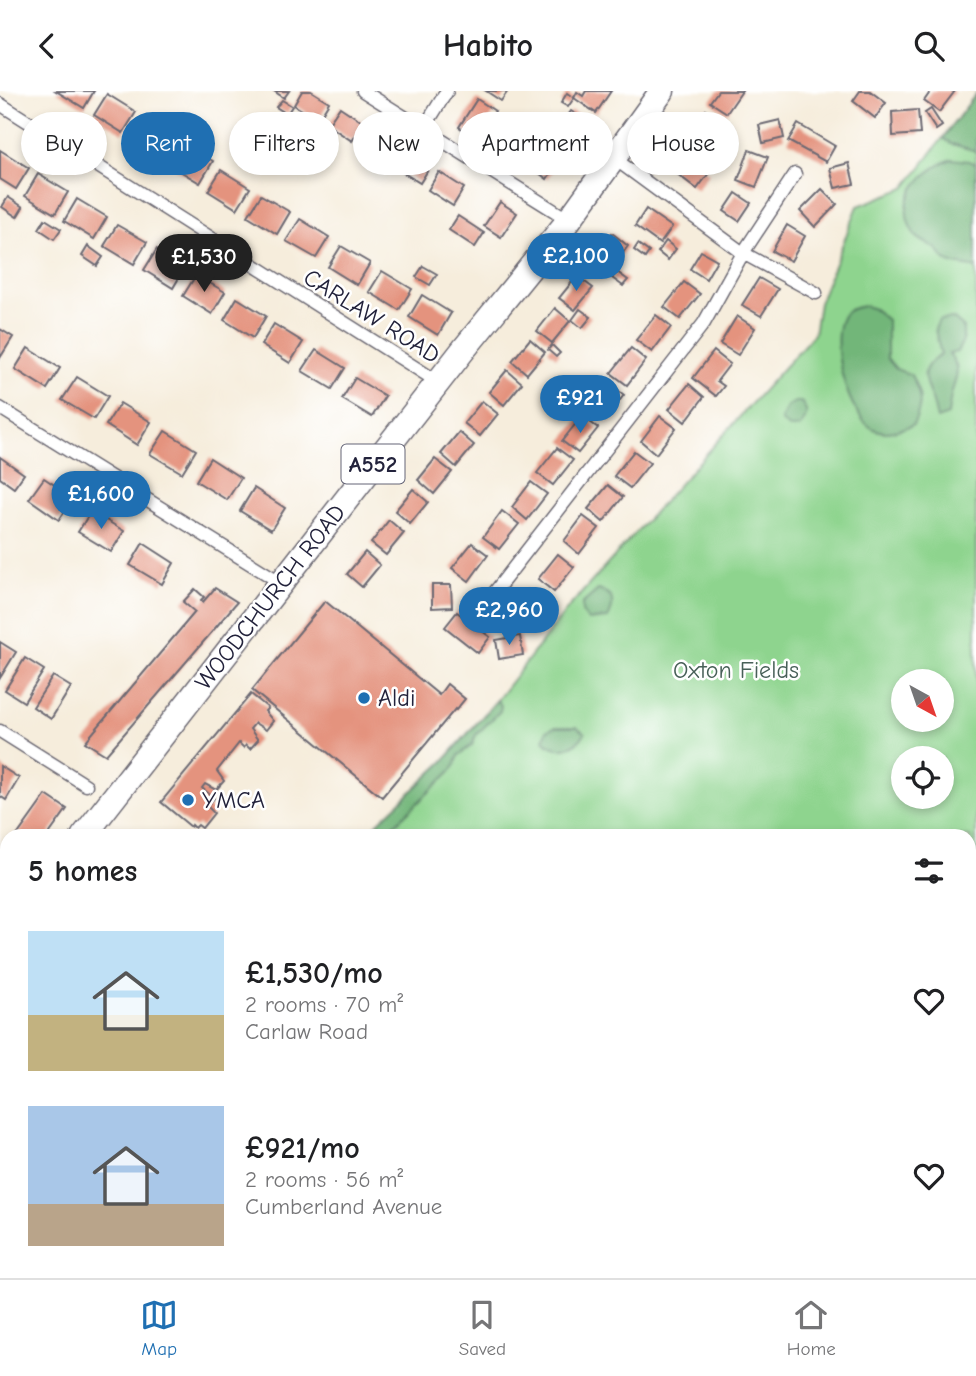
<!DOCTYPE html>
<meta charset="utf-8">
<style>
body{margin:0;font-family:"Comic Neue",sans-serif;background:#f2f2f2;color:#202124;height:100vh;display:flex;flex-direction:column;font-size:26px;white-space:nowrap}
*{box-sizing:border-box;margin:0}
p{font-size:23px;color:#757577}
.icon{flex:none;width:38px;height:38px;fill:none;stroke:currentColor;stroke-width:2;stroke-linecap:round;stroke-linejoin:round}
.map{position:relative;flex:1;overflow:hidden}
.panel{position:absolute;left:0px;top:738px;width:976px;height:450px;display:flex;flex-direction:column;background:#fff;border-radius:21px 21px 0 0;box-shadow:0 4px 10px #0003}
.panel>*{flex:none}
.guide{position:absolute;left:21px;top:21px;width:934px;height:63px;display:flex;gap:14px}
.needle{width:46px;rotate:140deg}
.buttons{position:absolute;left:891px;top:578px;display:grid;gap:14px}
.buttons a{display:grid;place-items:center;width:63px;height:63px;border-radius:50%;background:#fff;box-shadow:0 4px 10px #0003;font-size:35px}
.price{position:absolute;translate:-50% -60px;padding:0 16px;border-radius:24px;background:#1f6fb2;color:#fff;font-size:23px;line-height:46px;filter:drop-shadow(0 2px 4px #0008)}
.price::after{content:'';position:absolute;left:50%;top:42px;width:21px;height:16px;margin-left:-10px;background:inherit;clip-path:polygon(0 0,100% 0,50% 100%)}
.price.on{background:#222;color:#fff}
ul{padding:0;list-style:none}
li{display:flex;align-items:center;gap:21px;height:175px;padding:0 28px}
li span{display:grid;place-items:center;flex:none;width:196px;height:140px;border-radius:0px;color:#555}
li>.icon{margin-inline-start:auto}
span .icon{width:84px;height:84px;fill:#fffc;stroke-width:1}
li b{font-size:30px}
h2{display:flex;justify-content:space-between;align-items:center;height:84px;padding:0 28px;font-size:30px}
.tag{padding:0 24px;border-radius:32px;background:#fff;box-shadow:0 4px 10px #0003;font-size:24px;line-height:63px}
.tag.on{background:#1f6fb2;color:#fff}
header{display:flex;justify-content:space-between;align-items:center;height:91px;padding:0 28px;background:#fff;font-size:32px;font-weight:600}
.tabs{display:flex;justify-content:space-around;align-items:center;height:98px;border-top:2px solid #e0e0e0;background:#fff;font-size:19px;color:#757577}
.tabs a{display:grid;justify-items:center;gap:4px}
.tabs .on{color:#1f6fb2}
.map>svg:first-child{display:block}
.green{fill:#8ed48e;stroke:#587b64;stroke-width:2;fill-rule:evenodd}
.forest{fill:#72b679;stroke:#4a6c5a;stroke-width:2}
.building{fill:#e4937e}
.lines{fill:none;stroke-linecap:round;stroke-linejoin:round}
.street-casing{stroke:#6c6973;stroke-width:15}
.highway-casing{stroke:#6c6973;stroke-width:27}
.street{stroke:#fff;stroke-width:12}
.highway{stroke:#fff;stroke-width:24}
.poi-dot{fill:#1f6fb2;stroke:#fff;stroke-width:2.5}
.labels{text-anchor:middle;stroke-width:5;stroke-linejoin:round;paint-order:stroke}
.shield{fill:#fff;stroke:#646476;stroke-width:2}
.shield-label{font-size:23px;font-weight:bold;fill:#22223b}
.street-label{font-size:24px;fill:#22223b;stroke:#fff}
.park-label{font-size:24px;fill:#486058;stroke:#fff}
.poi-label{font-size:24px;fill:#22223b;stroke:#fff;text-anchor:start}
</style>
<header><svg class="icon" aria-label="back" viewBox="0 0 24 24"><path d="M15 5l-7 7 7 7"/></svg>Habito<svg class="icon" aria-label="search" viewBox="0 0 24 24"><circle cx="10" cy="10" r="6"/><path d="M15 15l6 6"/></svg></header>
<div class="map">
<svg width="976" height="1187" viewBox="0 0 976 1187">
<rect width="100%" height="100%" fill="#fff"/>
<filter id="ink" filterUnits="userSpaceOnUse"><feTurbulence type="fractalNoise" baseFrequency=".0143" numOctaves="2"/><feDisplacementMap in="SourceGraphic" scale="14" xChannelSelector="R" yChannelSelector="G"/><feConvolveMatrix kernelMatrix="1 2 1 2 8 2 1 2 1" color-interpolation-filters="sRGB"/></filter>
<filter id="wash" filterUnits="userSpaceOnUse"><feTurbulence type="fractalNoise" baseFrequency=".00686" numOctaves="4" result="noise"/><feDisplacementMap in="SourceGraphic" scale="28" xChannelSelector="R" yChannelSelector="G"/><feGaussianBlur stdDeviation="1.57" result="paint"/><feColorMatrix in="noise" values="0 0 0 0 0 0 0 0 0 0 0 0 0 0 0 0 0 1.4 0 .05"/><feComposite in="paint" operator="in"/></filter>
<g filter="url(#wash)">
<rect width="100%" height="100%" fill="#f6eddc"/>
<g class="green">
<path d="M976 3V1018L970 1017V746H364L443 671 497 609 569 516 814 243 819 212 858 115 905 97ZM903 590H942V628H903ZM903 667H942V705H903Z"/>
<polygon points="7,1086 7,1181 590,1181 577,1187 0,1187 0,1091"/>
</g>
<g class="forest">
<polygon points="976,3 976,60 952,53 943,47"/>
<path d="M952 68 969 70 976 73V177C968 175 957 174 949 171 942 168 940 160 934 156 927 152 920 150 915 144 892 111 922 80 952 68Z"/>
<path d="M865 215 874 218 887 229V267L896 278 911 284C922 305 923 313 913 334 900 338 889 344 876 339 848 330 825 244 845 222 850 217 858 216 865 215Z"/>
<path d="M954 228 963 236V250L957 261 949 263C961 277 957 285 952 300 950 308 949 316 948 324L937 328C935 321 934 312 931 306 922 286 920 275 941 264L935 238 939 229Z"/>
<path d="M795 311H801C809 320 807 327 800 336 791 338 787 338 781 329L787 316Z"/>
<path d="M598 499C615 502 615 514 608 527L588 529 582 521V513Z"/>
<polygon points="497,609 501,614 500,620 476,644 472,654 459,664 455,675 448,683 387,741 381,745 364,745 443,671"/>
<path d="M555 636H577L585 642C576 658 556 663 544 649L547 639Z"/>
<polygon points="120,1181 156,1181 146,1187 103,1187"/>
<polygon points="532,1181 590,1181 577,1187 523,1187"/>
<polygon points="740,1181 760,1181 781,1186 783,1181 970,1181 976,1182 976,1187 765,1187"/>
</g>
<g id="blocks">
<g class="building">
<polygon points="56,0 94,0 84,17"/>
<polygon points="274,0 289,0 284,7"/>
<polygon points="302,0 311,0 329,11 318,29 294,14"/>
<polygon points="486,0 508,0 501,10"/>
<polygon points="586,0 611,0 596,22 574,7 577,1 583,5"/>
<polygon points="718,0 742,0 727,22 710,11"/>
<polygon points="860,0 870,0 886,12 875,27 853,10"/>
<polygon points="931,0 955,0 939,21 924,10"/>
<polygon points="567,2 574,7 568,16 561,12"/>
<polygon points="107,3 136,21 123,42 94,24"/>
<polygon points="477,8 495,20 477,48 459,36"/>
<polygon points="282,9 292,15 287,23 276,16"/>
<polygon points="340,16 364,32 352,50 328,34"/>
<polygon points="931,18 942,35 936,39 925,22"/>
<polygon points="706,19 722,30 706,55 689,44"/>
<polygon points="918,19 920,43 893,45 892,21"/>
<polygon points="571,20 588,31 573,55 555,43"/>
<polygon points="143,27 173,45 160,66 131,48"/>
<polygon points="780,29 784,47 763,52 759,34"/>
<polygon points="316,31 327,37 318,52 307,46"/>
<polygon points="798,33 835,55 826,71 788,50"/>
<polygon points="372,38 397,54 386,71 361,55"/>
<polygon points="548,51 564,62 547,88 531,76"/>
<polygon points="183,53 213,70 200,92 170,74"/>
<polygon points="406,58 431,74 420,92 394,76"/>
<polygon points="0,59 29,77 16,98 0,88"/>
<polygon points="749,59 768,66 756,96 738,89"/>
<polygon points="684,63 709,82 697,98 672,79"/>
<polygon points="849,72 854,93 835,97 830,77"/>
<polygon points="221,79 250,97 237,118 208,100"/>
<polygon points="439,81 464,97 453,115 428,99"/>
<polygon points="38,83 68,101 55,123 25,105"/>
<polygon points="822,98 837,113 815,136 800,120"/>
<polygon points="736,102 751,112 739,130 724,120"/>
<polygon points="261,104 290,121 277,143 248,125"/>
<polygon points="8,106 23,116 17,126 2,116"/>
<polygon points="77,108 107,126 94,148 64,130"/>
<polygon points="500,111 517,122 501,146 484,135"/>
<polygon points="646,118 672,136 660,153 635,135"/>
<polygon points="458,125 484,142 475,156 449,139"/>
<polygon points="45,128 61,138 54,148 39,138"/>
<polygon points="300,128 329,146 316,167 286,150"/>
<polygon points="117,134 147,151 134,173 104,155"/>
<polygon points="787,134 805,145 791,170 772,160"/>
<polygon points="612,142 628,155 610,179 593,166"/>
<polygon points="666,150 676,158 668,169 658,161"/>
<polygon points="638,153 649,161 645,167 634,159"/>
<polygon points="88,155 103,166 97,175 82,165"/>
<polygon points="341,155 370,172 357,194 328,176"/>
<polygon points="157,158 186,175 173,197 144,179"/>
<polygon points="701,160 717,169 706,188 690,178"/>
<polygon points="423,175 437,183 430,194 416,186"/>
<polygon points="382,180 412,198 399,219 369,201"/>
<polygon points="617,181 628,189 623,195 612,187"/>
<polygon points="196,184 225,201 212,223 183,205"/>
<polygon points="577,185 593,197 575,219 559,207"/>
<polygon points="759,187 778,198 761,225 742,214"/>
<polygon points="684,191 700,203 680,228 664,216"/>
<polygon points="422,204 451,222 438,244 409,226"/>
<polygon points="237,207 266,225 253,247 224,229"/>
<polygon points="555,217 570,230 552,252 537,240"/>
<polygon points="580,218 591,226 582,237 572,229"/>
<polygon points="656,224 671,236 652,261 636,249"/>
<polygon points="737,225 755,237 738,264 720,253"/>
<polygon points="274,233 303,251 290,272 261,254"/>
<polygon points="0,238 13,246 0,267"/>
<polygon points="530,248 545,261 527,283 512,270"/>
<polygon points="552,254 560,262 556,266 548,259"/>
<polygon points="28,257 60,277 47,298 15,278"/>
<polygon points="631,257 646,269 627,294 611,282"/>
<polygon points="316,259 345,277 332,298 302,280"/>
<polygon points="714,260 730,273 717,290 724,295 716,305 693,287"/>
<polygon points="507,279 522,292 504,314 489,301"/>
<polygon points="77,286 108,305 94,328 62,309"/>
<polygon points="355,287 385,305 372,326 342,308"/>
<polygon points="608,292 624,304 604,329 588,317"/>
<polygon points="689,293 704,306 685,331 669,318"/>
<polygon points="482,310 498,323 480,345 464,332"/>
<polygon points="120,312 151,331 137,354 106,334"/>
<polygon points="582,325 598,337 578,362 562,350"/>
<polygon points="660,325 676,337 656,363 641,350"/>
<polygon points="165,340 196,359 182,382 150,363"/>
<polygon points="459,341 474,354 456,376 441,363"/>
<polygon points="557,357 573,369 553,394 537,382"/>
<polygon points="634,360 650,372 630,397 614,385"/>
<polygon points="0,366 24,383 14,397 0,387"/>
<polygon points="210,367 241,387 227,409 196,390"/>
<polygon points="435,368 452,381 434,403 418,389"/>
<polygon points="44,387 74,407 59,429 29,408"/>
<polygon points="531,391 547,403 527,429 512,416"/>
<polygon points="608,394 623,406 603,431 588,418"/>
<polygon points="254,397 285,417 271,439 240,420"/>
<polygon points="413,398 428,411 410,433 395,420"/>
<polygon points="91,420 124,440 111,461 78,441"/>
<polygon points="502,420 519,433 499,458 483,446"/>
<polygon points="583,425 599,437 579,463 564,450"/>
<polygon points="389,429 404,442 386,464 371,452"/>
<polygon points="143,452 174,472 162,493 130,474"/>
<polygon points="472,452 488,464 469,490 452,477"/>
<polygon points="365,461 380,474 362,496 347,483"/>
<polygon points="558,463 574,476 554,501 538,488"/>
<polygon points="432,494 451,494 452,516 432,517"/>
<polygon points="215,497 237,511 211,542 106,664 85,651 195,521 183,511 195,498 204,506 201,509 203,511"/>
<polygon points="528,499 546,508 535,534 517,526"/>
<polygon points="325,510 439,604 447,593 465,608 456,619 455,618 382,706 252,599"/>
<polygon points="457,521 490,546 478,562 445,536"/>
<polygon points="520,545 523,564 499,568 496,549"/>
<polygon points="0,551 16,561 0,587"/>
<polygon points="25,567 44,579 24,611 5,599"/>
<polygon points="53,585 71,596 51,628 33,616"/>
<polygon points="251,603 268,617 265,620 273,630 266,639 255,632 250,638 258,649 250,658 246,654 244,657 239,652 217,680 224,690 216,699 205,693 202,697 214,707 207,715 214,722 202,737 198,734 195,737 192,734 191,736 161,711"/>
<polygon points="0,675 19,687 6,709 0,705"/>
<polygon points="46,704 67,718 47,746 16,746"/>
<polygon points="7,758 7,802 0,812 0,768"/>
<polygon points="970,1126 976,1126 976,1154 970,1153"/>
</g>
</g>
</g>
<g filter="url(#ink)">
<use href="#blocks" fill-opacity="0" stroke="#6c6973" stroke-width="2"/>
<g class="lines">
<g class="street-casing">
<g id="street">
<polyline points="363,0 569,129"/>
<polyline points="0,13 438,291"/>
<polyline points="424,37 447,0"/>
<polyline points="615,68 743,162 816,202"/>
<polyline points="0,317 283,493"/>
<polyline points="487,511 704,232 743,162 795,83"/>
<polyline points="0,640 86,694"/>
</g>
</g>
<g class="highway-casing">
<g id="highway">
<polyline points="83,746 464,258 569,129 662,0"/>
<polyline points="0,855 7,846"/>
</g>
</g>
<use href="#street" class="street"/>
<use href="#highway" class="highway"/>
</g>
</g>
<g class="poi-dot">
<circle cx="364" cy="607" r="7"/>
<circle cx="188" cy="709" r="7"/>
</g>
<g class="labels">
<rect class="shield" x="341.5" y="353.5" width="63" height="39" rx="5"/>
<g class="shield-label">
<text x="373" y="381">A552</text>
</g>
<g class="street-label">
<text transform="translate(372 225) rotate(32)" y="8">CARLAW ROAD</text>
<text transform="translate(270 506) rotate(-52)" y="8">WOODCHURCH ROAD</text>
</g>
<g class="park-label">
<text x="736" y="587">Oxton Fields</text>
</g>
<g class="poi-label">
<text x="378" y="615">Aldi</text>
<text x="202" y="717">YMCA</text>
</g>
</g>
</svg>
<div class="buttons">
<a><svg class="needle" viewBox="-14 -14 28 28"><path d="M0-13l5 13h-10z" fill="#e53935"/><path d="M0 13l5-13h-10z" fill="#757577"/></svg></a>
<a><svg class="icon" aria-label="locate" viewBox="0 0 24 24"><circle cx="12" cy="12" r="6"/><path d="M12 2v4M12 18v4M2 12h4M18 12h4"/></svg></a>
</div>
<b class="price" style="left:576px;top:202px">£2,100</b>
<b class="price on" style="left:204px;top:203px">£1,530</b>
<b class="price" style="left:580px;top:344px">£921</b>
<b class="price" style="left:101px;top:440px">£1,600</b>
<b class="price" style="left:509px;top:556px">£2,960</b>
<div class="guide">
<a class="tag">Buy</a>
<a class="tag on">Rent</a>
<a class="tag">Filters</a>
<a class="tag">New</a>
<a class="tag">Apartment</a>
<a class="tag">House</a>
</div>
<section class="panel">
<h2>5 homes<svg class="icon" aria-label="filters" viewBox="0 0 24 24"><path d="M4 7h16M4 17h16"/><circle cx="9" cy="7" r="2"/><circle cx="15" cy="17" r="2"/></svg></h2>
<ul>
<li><span style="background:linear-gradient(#bfe0f5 60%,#c2b280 0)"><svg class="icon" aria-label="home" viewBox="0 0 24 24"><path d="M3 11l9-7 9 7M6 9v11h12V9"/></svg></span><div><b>£1,530/mo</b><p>2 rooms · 70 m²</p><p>Carlaw Road</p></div><svg class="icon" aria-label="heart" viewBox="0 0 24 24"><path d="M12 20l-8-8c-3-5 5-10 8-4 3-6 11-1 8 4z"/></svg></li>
<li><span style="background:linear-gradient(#a9c7e8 70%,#b9a48a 0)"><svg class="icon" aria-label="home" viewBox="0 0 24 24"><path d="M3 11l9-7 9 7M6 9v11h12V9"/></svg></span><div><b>£921/mo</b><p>2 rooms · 56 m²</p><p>Cumberland Avenue</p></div><svg class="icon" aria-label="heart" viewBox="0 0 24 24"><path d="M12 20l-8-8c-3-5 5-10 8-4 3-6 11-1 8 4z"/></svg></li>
</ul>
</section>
</div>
<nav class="tabs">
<a class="on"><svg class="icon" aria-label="map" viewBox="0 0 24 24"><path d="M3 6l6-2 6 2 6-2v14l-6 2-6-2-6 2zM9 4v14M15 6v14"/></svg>Map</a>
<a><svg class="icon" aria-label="saved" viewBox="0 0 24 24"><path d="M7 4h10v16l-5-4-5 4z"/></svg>Saved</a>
<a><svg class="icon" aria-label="home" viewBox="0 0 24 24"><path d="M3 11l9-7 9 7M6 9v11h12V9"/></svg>Home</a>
</nav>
